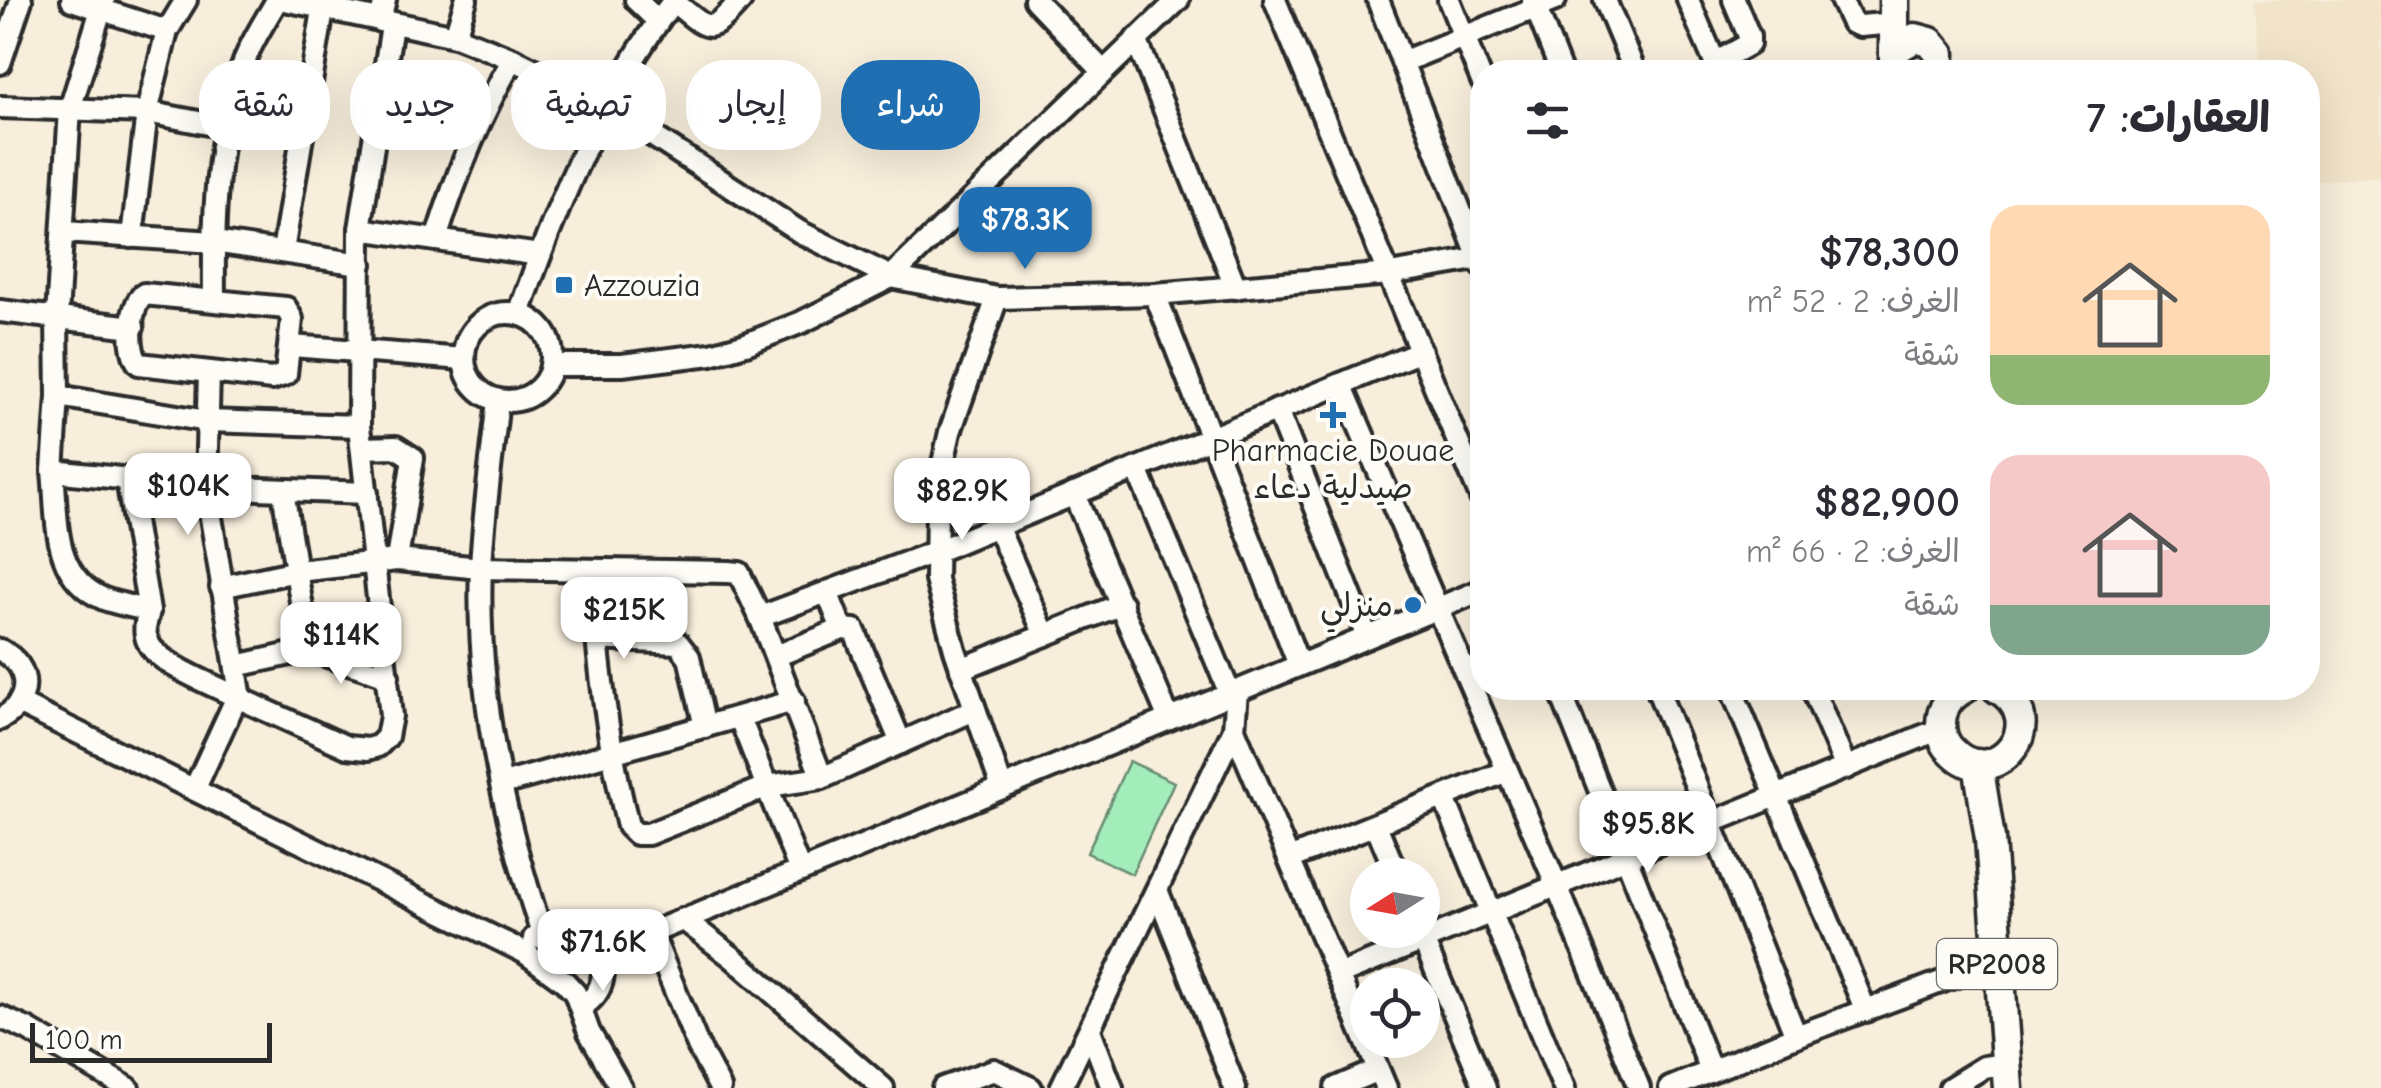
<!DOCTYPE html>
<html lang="ar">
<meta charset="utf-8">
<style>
body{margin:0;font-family:"Comic Neue","Playpen Sans Arabic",sans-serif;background:#f7f7f7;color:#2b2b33;direction:rtl;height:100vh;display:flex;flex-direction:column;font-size:38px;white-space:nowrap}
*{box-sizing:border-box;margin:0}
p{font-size:32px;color:#7c7c81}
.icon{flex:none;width:55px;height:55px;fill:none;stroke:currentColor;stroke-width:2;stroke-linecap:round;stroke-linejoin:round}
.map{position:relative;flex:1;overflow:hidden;direction:ltr}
.side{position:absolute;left:1470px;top:60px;width:850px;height:640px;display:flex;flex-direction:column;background:#fff;border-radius:40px;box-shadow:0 10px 40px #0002;direction:rtl}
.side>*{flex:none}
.hud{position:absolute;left:30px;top:60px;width:950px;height:90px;direction:rtl;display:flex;gap:20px}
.needle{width:65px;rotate:259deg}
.controls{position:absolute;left:1350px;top:858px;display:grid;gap:20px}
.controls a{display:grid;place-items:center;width:90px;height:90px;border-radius:50%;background:#fff;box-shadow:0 10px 40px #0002;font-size:50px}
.scale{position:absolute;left:30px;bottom:25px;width:242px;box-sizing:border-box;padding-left:10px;border:5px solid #2b2b2b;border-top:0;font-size:28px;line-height:35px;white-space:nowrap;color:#2b2b2b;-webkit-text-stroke:8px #fdfcf7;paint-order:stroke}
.price{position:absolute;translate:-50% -85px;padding:0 22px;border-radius:20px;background:#fff;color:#222;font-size:32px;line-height:65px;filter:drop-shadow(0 2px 5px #0008)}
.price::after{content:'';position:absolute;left:50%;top:60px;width:30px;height:22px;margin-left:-15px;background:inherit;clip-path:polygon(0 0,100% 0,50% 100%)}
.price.current{background:#1f6fb2;color:#fff}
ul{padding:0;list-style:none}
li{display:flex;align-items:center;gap:30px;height:250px;padding:0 50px}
li span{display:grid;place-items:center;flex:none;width:280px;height:200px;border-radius:30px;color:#555}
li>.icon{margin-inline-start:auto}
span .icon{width:120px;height:120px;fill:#fffc;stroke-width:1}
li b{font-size:42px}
h2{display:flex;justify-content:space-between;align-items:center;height:120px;padding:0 50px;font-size:42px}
.tag{padding:0 35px;border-radius:40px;background:#fff;box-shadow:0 10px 40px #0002;font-size:35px;line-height:90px}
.tag.current{background:#1f6fb2;color:#fff}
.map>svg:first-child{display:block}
.built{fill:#f2e4c9}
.green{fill:#a3edbb;stroke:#678c73;stroke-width:2.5}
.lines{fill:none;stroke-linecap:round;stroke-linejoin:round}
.minor-casing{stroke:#2b2b2b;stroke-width:28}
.highway-casing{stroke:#2b2b2b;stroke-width:35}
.minor{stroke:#fdfcf7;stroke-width:20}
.highway{stroke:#fdfcf7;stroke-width:28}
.poi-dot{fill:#1f6fb2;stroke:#fdfcf7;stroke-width:4}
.labels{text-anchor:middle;stroke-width:8;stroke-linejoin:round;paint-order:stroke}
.shield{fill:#fdfcf7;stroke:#6a6a68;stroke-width:2.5}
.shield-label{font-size:30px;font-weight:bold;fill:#2b2b2b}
.poi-label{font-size:32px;fill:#2b2b2b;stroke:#fdfcf7;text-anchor:start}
</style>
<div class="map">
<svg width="2381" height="1088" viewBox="0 0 2381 1088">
<rect width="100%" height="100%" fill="#f7eedc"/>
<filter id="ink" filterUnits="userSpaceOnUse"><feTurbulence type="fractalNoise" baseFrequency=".01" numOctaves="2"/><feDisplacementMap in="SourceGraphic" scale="20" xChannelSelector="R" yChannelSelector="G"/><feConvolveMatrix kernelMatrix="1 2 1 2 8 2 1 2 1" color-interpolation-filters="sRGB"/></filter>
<g filter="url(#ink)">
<polygon class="built" points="2255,0 2381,0 2381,176 2308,182 2308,72 2260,72"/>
<polygon class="green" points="1129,761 1174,782 1132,874 1087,853"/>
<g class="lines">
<g class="minor-casing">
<g id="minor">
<polyline points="72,0 167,31"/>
<polyline points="104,0 70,109 57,317 58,396 53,471 206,487 367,493"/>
<polyline points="285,0 455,36 513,59 607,106 800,232 891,277 997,298 1155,294 1390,274 1482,258"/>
<polyline points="636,0 658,21"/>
<polyline points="1035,0 1102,70"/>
<polyline points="1275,0 1482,500"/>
<polyline points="1378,0 1482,266"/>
<polyline points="1449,0 1482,81"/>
<polyline points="1533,0 1561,72"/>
<polyline points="1605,0 1635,72"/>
<polyline points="1688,0 1719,72"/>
<polyline points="1841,0 1852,23 1860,26 1896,23"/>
<path d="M673 1C710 31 708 37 741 0"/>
<polyline points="380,21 385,0"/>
<polyline points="455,36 466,0"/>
<polyline points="1136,39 1236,288"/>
<polyline points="1402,62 1555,0"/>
<polyline points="0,63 21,0"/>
<polyline points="1715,63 1749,44 1749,36 1734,0"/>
<polyline points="0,107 147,112 224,127"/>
<polyline points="360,229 540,255"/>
<polyline points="64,232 214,242 361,264"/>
<polyline points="132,237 147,112 167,31 186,0"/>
<path d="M436 239C456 176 479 116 513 59"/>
<polyline points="283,251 323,10"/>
<path d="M144 294 286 308 292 319 286 374 272 379 139 364C127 351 129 305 144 294Z"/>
<polyline points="1155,294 1299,665"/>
<polyline points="997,298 950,432 943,463 937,501 936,580 955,650 1002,788"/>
<path d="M214 300C213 219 215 138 244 62 252 40 266 20 277 0"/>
<polyline points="0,311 133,327"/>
<circle cx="508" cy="357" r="44"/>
<path d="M519 314C557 204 603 93 674 0"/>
<polyline points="291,346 464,359"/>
<polyline points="551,365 622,365 711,354 746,344 802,322 891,277 1178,0"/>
<polyline points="209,372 206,487 241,699"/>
<polyline points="1341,384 1557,886 1639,1088"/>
<polyline points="58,396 207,421 359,426"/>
<path d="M498 400C492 455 484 511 481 566 476 689 503 818 542 933"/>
<polyline points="1277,410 1367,637"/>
<polyline points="362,448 396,447 413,458 397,560"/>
<polyline points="1137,469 1230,694"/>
<path d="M53 471C58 519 51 577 104 599 118 604 135 607 149 611L127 479"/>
<polyline points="283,491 309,650"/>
<polyline points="1074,494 1169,719"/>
<polyline points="997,526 1045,635"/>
<path d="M592 572C597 658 607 742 628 826L636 834H648L768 786 822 778 974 710"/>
<polyline points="221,587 297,571 397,560 481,568 729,572 739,573 760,617 937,551 1421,351"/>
<polyline points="827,592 842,629"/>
<path d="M149 611C146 622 143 631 148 642 157 664 216 686 237 697"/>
<polyline points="760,617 822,778"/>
<polyline points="596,639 678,643 689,657 705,727"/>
<path d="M0 650C33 666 32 703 0 719"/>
<polyline points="776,656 842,629 854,630 901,743"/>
<polyline points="236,666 309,650 388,676"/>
<polyline points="961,669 1122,604"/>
<polyline points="1559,688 1711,1071"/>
<polyline points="1657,688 1796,1036"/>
<polyline points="1731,688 1866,1011"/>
<polyline points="1812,688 1846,768"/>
<polyline points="1237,691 1234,729 1386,1088"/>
<polyline points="241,699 347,747 368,749 378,746 387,737 391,716 359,426 360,229 392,25"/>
<polyline points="20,704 524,952 565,982 575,993 589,1032 621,1088"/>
<polyline points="740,718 800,871"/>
<polyline points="503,784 794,701"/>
<polyline points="195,788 237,697 241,699"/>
<polyline points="1444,798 1564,1088"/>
<polyline points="1376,825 1397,875"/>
<polyline points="1289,859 1507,771"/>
<polyline points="1157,890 1235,1088"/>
<polyline points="683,919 732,957 883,1088"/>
<polyline points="1419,930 1485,1088"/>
<polyline points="651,932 698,1046 720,1088"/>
<path d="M534 938C583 901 633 976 581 1007"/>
<polyline points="600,954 1482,590"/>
<polyline points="1338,975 1940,729"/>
<polyline points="0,1017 27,1029 128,1088"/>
<polyline points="1090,1030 1112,1088"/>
<polyline points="943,1088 994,1070 1031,1088"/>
<polyline points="1061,1088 1234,729"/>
<polyline points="1336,1088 1378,1070"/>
<polyline points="1670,1088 1796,1036 1997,961"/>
<polyline points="1950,1088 1984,1067 2006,1064"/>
</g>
</g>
<g class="highway-casing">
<g id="highway">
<polyline points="1896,49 1915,38 1930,42 1940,54 1939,72"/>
<polyline points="1894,72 1894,0"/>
<path d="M1965 688C1951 695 1941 708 1941 724 1941 735 1945 745 1953 752 1995 794 2054 721 1997 688"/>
<polyline points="1978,764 1990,839 2008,1088"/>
</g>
</g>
<use href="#minor" class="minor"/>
<use href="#highway" class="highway"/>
</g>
</g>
<g class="poi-dot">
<rect x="554" y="275" width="20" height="20" rx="5"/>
<path d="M1328 400h10v10h10v10h-10v10h-10v-10h-10v-10h10z"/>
<circle cx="1413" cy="605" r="10"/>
</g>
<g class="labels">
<rect class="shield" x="1937" y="939" width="120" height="50" rx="8"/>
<g class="shield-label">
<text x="1997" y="974">RP2008</text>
</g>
<g class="poi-label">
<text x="584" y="296">Azzouzia</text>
<text x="1333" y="461" text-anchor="middle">Pharmacie Douae<tspan x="1333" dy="37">صيدلية دعاء</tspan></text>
<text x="1393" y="616" text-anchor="end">منزلي</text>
</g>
</g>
</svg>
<div class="controls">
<a><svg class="needle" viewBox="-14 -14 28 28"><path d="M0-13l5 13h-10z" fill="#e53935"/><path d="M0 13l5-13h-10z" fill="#7c7c81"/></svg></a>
<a><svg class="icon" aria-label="locate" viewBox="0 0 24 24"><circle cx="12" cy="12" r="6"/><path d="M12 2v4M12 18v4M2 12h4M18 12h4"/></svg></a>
</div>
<div class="scale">100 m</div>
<b class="price current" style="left:1025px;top:272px">$78.3K</b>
<b class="price" style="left:188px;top:538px">$104K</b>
<b class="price" style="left:962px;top:543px">$82.9K</b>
<b class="price" style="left:624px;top:662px">$215K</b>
<b class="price" style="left:341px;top:687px">$114K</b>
<b class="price" style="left:1648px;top:876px">$95.8K</b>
<b class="price" style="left:603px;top:994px">$71.6K</b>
<div class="hud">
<a class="tag current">شراء</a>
<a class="tag">إيجار</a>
<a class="tag">تصفية</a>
<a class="tag">جديد</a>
<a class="tag">شقة</a>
</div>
<section class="side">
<h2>العقارات: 7<svg class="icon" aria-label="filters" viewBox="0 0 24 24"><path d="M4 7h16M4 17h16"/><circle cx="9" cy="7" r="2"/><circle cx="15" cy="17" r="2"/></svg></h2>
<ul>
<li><span style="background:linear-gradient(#ffd9b3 75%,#8fb573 0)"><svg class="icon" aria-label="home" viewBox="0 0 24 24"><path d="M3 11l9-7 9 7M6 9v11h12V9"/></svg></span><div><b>$78,300</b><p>الغرف: 2 · 52 m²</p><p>شقة</p></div></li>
<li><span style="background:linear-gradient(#f6c9c9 75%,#7fa58c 0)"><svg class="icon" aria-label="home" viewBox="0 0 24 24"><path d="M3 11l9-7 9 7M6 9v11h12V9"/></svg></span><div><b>$82,900</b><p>الغرف: 2 · 66 m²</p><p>شقة</p></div></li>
</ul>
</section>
</div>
